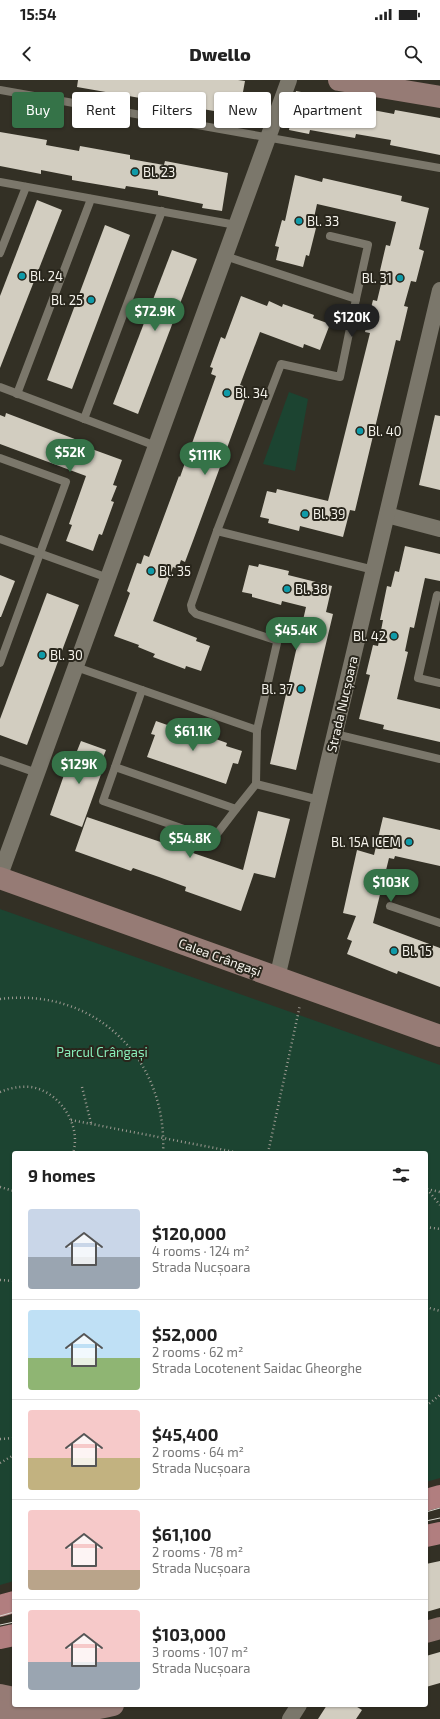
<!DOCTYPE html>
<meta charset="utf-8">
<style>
body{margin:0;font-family:"Exo 2",sans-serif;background:#f6f6f6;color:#222;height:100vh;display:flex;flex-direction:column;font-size:15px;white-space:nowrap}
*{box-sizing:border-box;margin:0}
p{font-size:13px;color:#767676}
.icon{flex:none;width:22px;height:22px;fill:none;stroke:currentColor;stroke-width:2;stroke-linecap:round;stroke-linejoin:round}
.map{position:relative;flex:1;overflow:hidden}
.side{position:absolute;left:12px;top:1071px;width:416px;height:556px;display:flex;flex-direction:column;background:#fff;border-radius:4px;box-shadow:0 1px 3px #0004}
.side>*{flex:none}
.guide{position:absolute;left:12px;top:12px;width:416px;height:36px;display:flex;gap:8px}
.price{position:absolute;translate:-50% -34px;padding:0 9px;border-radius:14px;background:#357348;color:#fff;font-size:13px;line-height:26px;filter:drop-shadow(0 1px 2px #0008)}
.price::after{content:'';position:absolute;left:50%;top:24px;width:12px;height:9px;margin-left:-6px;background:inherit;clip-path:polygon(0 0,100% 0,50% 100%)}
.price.current{background:#222;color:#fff}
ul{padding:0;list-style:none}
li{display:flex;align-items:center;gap:12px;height:100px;padding:0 16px}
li+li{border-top:1px solid #e0e0e0}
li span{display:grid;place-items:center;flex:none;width:112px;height:80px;border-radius:4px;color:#555}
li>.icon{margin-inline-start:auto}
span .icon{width:48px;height:48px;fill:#fffc;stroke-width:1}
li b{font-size:17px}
h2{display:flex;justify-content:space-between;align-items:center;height:48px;padding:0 16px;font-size:17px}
.pill{padding:0 14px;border-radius:4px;background:#fff;box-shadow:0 1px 3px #0004;font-size:14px;line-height:36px}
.pill.current{background:#357348;color:#fff}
.status{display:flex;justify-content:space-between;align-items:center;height:28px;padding:0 20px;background:#fff;direction:ltr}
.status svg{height:11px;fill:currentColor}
header{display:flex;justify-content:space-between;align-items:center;height:52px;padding:0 16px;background:#fff;font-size:18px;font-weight:800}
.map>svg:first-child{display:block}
.green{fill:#1c4431}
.building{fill:#d2cdc0}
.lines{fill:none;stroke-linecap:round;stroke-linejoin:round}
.path{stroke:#9d9a92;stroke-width:2.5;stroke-dasharray:1 3;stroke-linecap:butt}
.lane{stroke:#7b776b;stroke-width:8}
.street{stroke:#7b776b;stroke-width:16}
.secondary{stroke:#967b75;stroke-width:22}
.primary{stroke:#b17e7f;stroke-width:22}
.tram{stroke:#d7d5cd;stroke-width:1}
.culture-dot{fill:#0f9aa8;stroke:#29261c;stroke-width:1.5}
.labels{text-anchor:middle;stroke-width:4;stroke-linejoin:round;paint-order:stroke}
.poi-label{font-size:13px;fill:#f5f3ec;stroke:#29261c;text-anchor:start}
.street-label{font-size:13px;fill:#f5f3ec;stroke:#29261c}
.park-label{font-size:13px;fill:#89eeba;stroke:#29261c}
</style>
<div class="status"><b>15:54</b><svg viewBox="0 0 49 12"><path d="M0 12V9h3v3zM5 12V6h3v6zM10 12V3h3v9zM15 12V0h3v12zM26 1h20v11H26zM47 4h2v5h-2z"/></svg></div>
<header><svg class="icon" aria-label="back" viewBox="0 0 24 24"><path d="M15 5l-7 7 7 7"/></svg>Dwello<svg class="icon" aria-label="search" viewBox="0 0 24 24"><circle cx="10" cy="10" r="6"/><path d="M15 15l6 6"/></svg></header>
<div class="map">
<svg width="440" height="1639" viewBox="0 0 440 1639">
<rect width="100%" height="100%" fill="#333025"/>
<g class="green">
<polygon points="289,312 308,319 295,391 263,384"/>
<polygon points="0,829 440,985 440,1398 426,1402 426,1073 14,1073 14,1501 0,1505"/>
</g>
<g class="building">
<polygon points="78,0 238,0 245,1 238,39 219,35 220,32 173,24 173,19 141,13 140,18 77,7"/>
<polygon points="296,11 363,24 362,28 394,34 395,30 440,38 440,75 390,65 391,60 356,54 355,58 310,50 309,54 289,50"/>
<polygon points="0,52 47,60 46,65 79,71 80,66 130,75 130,79 164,85 165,81 228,93 222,131 202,128 203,124 158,115 158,111 126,106 125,109 72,100 72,96 41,90 41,94 0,86"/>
<polygon points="295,95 322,102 323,98 402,116 401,121 429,128 419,169 424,171 416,202 411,201 404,226 408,227 400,261 396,260 355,431 350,430 343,457 300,446 299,451 268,443 269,439 260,437 267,411 276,413 277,409 328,421 370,253 365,252 373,220 377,221 383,196 379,195 386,165 390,166 396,142 317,124 312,147 316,148 309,176 306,175 303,187 276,180 279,167 275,166 282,140 285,141"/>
<polygon points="37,120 62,130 0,288 0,216"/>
<polygon points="105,145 130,155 72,309 47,300"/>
<polygon points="172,170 197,179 138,334 113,324"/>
<polygon points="241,216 267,226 269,221 282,227 283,224 314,235 313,238 330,244 320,270 304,264 303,268 260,252 240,305 246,307 242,317 245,319 194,458 185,482 181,480 178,489 173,487 153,541 197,558 196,561 210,566 201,591 186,586 185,589 153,577 155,574 138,567 139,565 114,556 130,513 127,511 137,483 141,484 144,475 149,477 179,396 180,397 216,296 211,294 213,288 210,287 221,257 225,259"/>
<polygon points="6,333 80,361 78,364 122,380 113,405 117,406 111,421 114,422 102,455 99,454 93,471 66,461 72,445 69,444 86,396 0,364 0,335 5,337"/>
<polygon points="435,335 440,336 440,410 419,405"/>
<polygon points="405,466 440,474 440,501 425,498 414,548 410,547 405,571 408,572 397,619 440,629 440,662 383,649 384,645 359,639 370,595 366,594 373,565 378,566 383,540 380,540 387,506 391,507 395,491 399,492"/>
<polygon points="259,484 289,491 288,495 332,506 326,532 333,534 296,690 270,684 306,527 282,521 281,525 252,517 252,514 242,512 249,485 258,487"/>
<polygon points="0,495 15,501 1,537 0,537"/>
<polygon points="47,513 79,525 27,665 0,655 0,639"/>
<polygon points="156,641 173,647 174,644 227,663 226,666 242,671 238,684 233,683 226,704 147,677 155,655 151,654"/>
<polygon points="81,661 106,670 100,685 104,686 82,747 50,735 71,675 75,676"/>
<polygon points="258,731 290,739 275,798 254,793 241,831 185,811 186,807 159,797 133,788 131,791 75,771 87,737 243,790"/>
<polygon points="383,737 440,750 440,786 395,776 394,779 389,778 373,843 440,868 440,907 398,891 397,894 347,874 352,861 347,859 356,836 343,833 357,770 374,775"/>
<polygon points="440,1481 440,1528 426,1532 426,1484"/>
<polygon points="440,1572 440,1603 426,1607 426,1576"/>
<polygon points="327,1625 354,1625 362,1630 356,1639 318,1639"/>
</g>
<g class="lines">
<g class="path">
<path d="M0 919C95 907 168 979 163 1073"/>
<polyline points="82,1007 91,1043"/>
<path d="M0 1012C10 1008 20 1006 31 1007 59 1011 82 1045 73 1073"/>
<polyline points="71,1040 240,1073"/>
<polyline points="268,1073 300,925"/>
<polyline points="0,1107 14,1111"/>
<polyline points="427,1109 440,1125"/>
<polyline points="427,1109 440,1112"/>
<polyline points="426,1147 440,1149"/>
<polyline points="0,1200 14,1201"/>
<polyline points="426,1227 440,1231"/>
<polyline points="426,1326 440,1315"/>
<polyline points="0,1359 14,1358"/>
<polyline points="0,1383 14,1375"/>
</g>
<g class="lane">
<polyline points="0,10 440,88"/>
<polyline points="0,102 236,145"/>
<polyline points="330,156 368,165 356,219"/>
<polyline points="0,173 26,107"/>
<polyline points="0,307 156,366"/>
<polyline points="17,314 91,119"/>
<polyline points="84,339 162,131"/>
<polyline points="0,378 66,402 0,583"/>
<polyline points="217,451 374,490"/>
<polyline points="0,459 108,498"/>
<polyline points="440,516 437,515 418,598 440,603"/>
<polyline points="76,587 257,650"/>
<polyline points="142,610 115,687 236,729 256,704 257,650 277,563 275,560 196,534 192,530 191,525 217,451 281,284 340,297 356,219 225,176"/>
<polyline points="335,654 440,679"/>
<polyline points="0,680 37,693"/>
<polyline points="115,687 103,721 213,759 236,729"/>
<polyline points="256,704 319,720"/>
<polyline points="390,826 440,843"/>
</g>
<g class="street">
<polyline points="387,435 440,449"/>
<polyline points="0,795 289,0"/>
<polyline points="277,898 440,210"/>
<polyline points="290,1639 299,1625"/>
</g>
<g class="secondary">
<polyline points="339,0 440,17"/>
<polyline points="0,798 440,956"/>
<polyline points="426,1552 440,1548"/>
<polyline points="0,1615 14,1618"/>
<path d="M0 1631C35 1638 78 1633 113 1625"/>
</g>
<g class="primary">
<polyline points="426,1420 440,1416"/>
<polyline points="426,1456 440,1453"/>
<polyline points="0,1526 14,1522"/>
<polyline points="0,1558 14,1555"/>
</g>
<g class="tram">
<polyline points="426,1432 440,1428"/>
<polyline points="426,1441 440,1438"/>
<polyline points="0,1536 14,1532"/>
<polyline points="0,1545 14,1542"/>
</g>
</g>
<g class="culture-dot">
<circle cx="135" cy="92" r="4"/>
<circle cx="299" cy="141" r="4"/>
<circle cx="22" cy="196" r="4"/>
<circle cx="400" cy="198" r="4"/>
<circle cx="91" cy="220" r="4"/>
<circle cx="227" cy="313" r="4"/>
<circle cx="360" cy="351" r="4"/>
<circle cx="305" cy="434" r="4"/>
<circle cx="151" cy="491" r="4"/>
<circle cx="287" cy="509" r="4"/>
<circle cx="394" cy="556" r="4"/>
<circle cx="42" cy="575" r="4"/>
<circle cx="301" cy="609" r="4"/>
<circle cx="409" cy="762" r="4"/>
<circle cx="394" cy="871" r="4"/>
</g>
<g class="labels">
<g class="poi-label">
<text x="143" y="97">Bl. 23</text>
<text x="307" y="146">Bl. 33</text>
<text x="30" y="201">Bl. 24</text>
<text x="392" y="203" text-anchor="end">Bl. 31</text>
<text x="83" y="225" text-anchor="end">Bl. 25</text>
<text x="235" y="318">Bl. 34</text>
<text x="368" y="356">Bl. 40</text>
<text x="313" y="439">Bl. 39</text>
<text x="159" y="496">Bl. 35</text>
<text x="295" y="514">Bl. 38</text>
<text x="386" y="561" text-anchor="end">Bl. 42</text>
<text x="50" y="580">Bl. 30</text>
<text x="293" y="614" text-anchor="end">Bl. 37</text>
<text x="401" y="767" text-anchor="end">Bl. 15A ICEM</text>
<text x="402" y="876">Bl. 15</text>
</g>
<g class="street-label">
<text transform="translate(342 624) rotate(-77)" y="5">Strada Nucșoara</text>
<text transform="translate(220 877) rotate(20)" y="5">Calea Crângași</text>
</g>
<g class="park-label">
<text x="102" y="977">Parcul Crângași</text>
</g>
</g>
</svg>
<b class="price" style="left:155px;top:252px">$72.9K</b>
<b class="price current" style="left:352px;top:258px">$120K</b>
<b class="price" style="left:70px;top:393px">$52K</b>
<b class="price" style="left:205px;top:396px">$111K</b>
<b class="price" style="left:296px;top:571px">$45.4K</b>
<b class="price" style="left:193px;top:672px">$61.1K</b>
<b class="price" style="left:79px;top:705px">$129K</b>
<b class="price" style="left:190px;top:779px">$54.8K</b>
<b class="price" style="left:391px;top:823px">$103K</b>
<div class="guide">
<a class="pill current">Buy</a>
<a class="pill">Rent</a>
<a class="pill">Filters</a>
<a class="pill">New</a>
<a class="pill">Apartment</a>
</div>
<section class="side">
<h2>9 homes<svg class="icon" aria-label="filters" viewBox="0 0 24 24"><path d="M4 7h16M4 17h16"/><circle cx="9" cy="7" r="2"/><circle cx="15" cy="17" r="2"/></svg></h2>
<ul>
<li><span style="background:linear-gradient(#c9d6e8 60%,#9aa5b1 0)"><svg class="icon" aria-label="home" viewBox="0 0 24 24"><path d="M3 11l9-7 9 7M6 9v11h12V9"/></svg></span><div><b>$120,000</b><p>4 rooms · 124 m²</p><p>Strada Nucșoara</p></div></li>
<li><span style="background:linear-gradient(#bfe0f5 60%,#8fb573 0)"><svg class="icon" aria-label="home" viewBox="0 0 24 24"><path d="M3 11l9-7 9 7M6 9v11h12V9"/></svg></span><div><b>$52,000</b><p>2 rooms · 62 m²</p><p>Strada Locotenent Saidac Gheorghe</p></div></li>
<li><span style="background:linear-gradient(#f6c9c9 60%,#c2b280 0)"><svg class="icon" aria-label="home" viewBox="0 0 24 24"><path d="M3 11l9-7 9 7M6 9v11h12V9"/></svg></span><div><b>$45,400</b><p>2 rooms · 64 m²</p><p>Strada Nucșoara</p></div></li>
<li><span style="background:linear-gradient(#f6c9c9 75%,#b9a48a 0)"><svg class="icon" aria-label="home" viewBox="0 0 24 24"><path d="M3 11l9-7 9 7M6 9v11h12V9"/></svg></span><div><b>$61,100</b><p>2 rooms · 78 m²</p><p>Strada Nucșoara</p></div></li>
<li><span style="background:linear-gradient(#f6c9c9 65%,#9aa5b1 0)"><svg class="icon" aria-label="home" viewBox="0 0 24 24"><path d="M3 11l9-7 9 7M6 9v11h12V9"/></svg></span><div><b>$103,000</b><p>3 rooms · 107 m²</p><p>Strada Nucșoara</p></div></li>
</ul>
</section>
</div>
